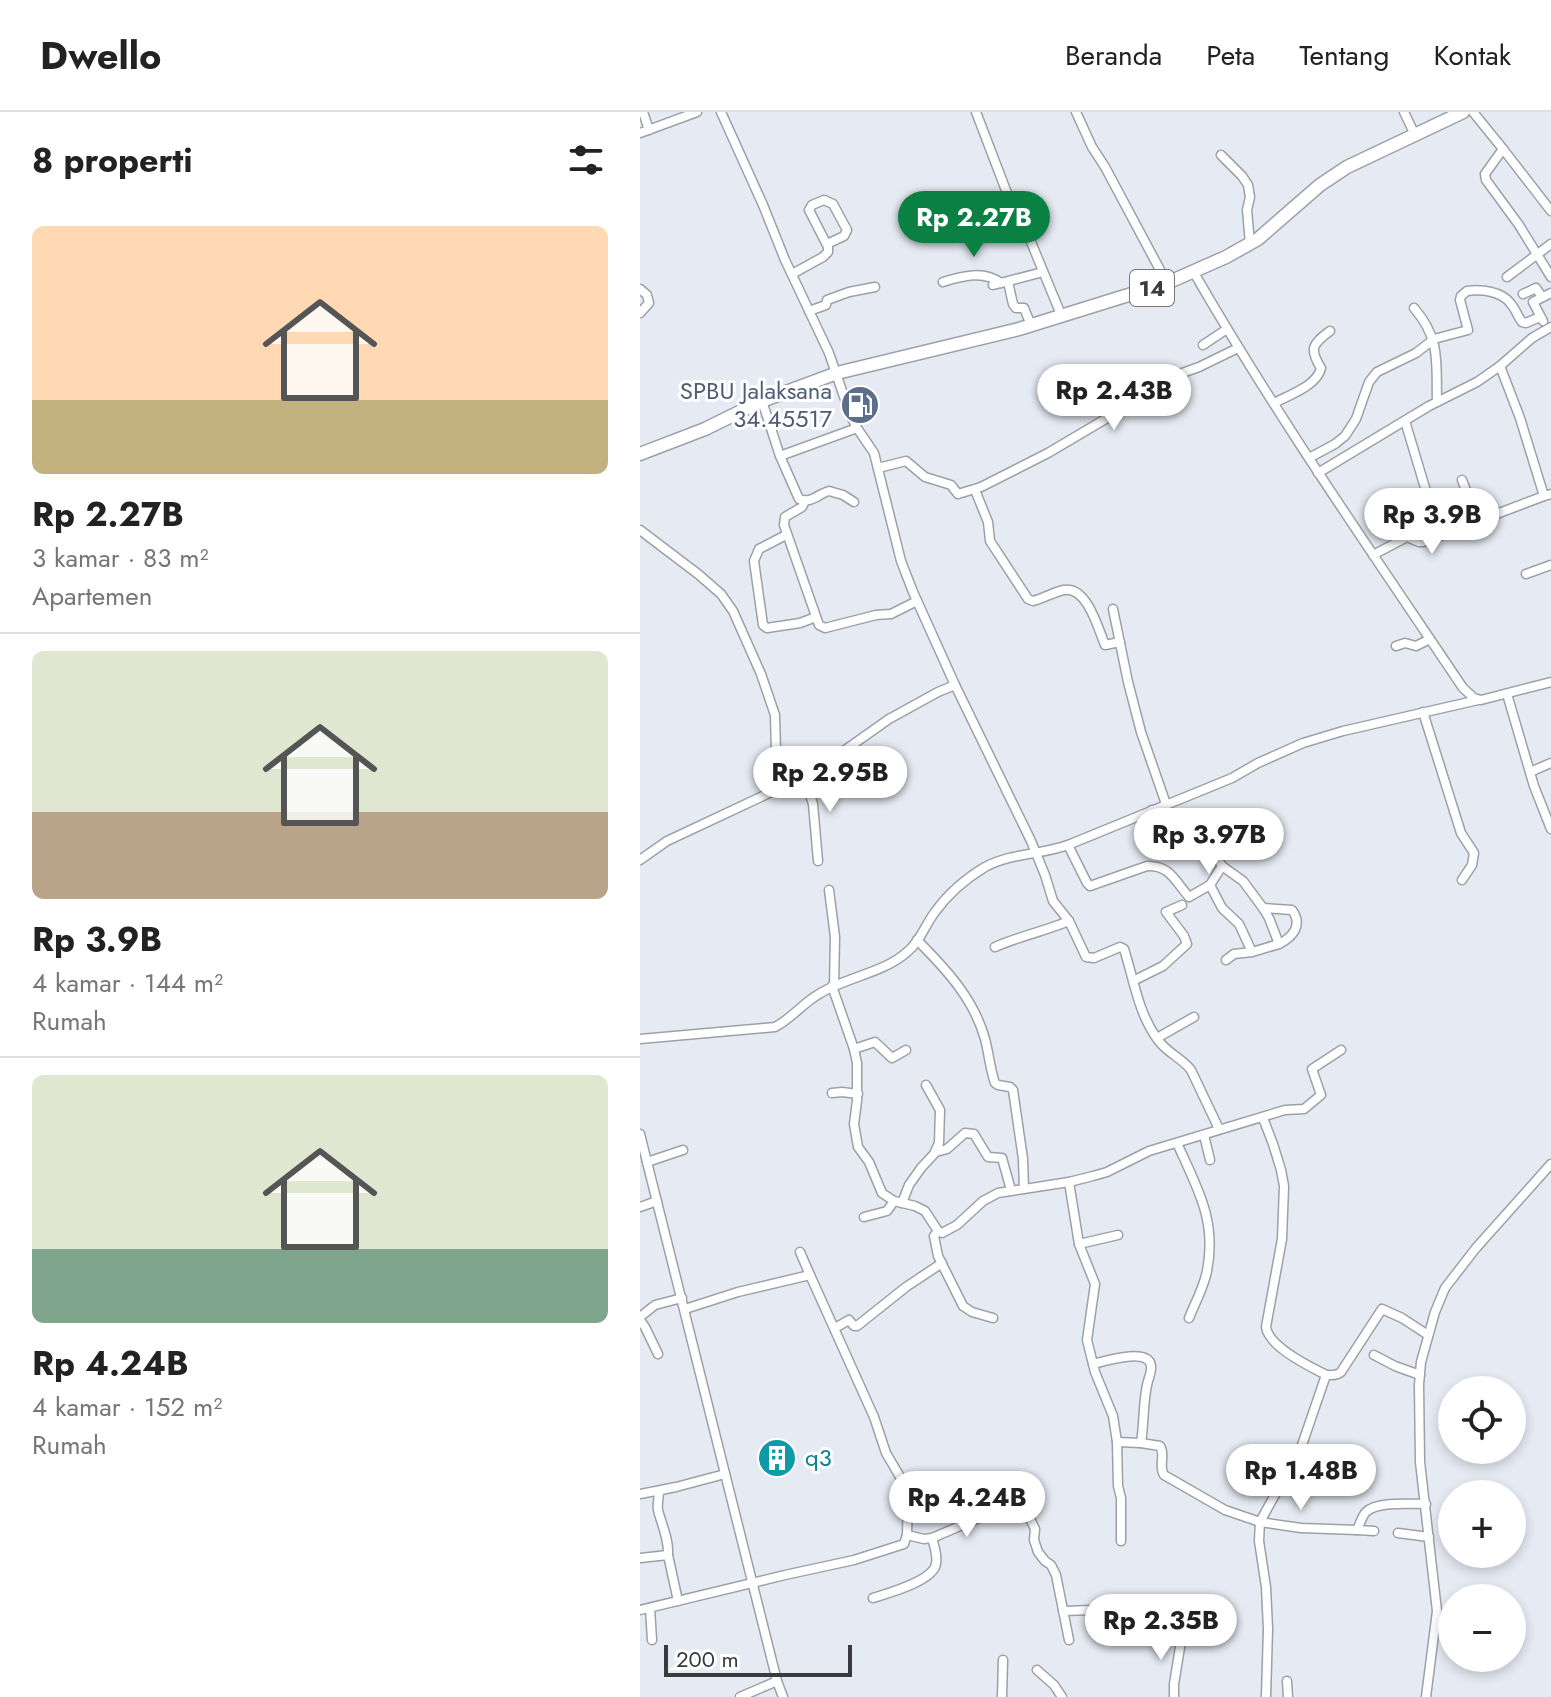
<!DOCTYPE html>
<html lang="id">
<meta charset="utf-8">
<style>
body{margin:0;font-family:Jost,sans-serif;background:#f6f6f6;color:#222;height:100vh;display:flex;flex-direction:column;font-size:30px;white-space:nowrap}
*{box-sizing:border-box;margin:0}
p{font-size:26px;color:#767676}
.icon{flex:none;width:44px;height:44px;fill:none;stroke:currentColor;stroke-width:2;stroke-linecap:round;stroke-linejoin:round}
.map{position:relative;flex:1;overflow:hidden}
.sheet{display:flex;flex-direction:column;background:#fff;width:640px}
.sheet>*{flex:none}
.tools{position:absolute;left:798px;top:1264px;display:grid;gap:16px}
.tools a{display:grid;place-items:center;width:88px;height:88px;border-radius:50%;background:#fff;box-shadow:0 4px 12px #0003;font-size:40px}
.scale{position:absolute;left:24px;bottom:20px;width:188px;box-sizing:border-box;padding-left:8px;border:4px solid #393b3f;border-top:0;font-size:22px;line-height:28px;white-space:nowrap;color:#393b3f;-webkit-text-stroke:6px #fff;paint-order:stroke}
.price{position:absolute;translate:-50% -68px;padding:0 18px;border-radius:28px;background:#fff;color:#222;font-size:26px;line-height:52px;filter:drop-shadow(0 2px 4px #0008)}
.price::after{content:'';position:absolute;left:50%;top:48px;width:24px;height:18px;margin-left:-12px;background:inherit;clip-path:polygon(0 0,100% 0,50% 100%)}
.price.on{background:#0b8043;color:#fff}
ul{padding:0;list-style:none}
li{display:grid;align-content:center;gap:16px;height:424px;padding:0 32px}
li+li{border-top:2px solid #e0e0e0}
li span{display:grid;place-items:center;height:248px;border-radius:12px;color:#555}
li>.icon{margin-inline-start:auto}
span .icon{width:144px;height:144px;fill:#fffc;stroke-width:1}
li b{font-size:34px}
h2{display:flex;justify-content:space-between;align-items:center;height:96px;padding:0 32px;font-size:34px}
header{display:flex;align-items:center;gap:48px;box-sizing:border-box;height:112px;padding:0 40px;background:#fff;border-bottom:2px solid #e0e0e0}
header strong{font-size:38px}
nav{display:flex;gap:44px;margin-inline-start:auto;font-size:28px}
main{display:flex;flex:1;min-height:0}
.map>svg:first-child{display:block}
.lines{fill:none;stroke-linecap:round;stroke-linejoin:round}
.minor-casing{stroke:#9ca1a9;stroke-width:11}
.trunk-casing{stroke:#9ca1a9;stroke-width:15}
.minor{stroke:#fff;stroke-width:8}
.trunk{stroke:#fff;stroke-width:12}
.labels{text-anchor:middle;stroke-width:6;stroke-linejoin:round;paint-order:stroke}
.shield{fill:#fff;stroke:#747679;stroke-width:2}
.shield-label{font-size:22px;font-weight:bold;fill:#393b3f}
.service-label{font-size:24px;fill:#4e5e75;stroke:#fff;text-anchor:end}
.culture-label{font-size:24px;fill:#0d838f;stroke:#fff;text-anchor:start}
</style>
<header>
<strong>Dwello</strong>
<nav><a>Beranda</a><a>Peta</a><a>Tentang</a><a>Kontak</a></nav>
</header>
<main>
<section class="sheet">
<h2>8 properti<svg class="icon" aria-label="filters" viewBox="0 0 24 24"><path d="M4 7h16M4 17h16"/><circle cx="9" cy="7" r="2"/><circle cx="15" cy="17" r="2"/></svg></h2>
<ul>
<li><span style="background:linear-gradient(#ffd9b3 70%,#c2b280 0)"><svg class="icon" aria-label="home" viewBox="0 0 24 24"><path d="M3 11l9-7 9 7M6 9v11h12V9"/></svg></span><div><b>Rp 2.27B</b><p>3 kamar · 83 m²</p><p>Apartemen</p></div></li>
<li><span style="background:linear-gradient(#dfe7d0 65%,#b9a48a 0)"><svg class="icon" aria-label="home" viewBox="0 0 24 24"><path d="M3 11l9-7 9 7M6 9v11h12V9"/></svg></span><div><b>Rp 3.9B</b><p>4 kamar · 144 m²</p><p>Rumah</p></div></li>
<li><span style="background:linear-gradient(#dfe7d0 70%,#7fa58c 0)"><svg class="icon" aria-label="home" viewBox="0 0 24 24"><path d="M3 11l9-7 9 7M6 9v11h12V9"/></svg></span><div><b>Rp 4.24B</b><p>4 kamar · 152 m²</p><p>Rumah</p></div></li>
</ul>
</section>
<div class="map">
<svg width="911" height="1585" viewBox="0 0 911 1585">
<rect width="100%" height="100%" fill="#e6eaf3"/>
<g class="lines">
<g class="minor-casing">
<g id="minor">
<polyline points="3,0 9,18"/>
<path d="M81 0 123 93 145 148 189 241 210 302 217 316 234 341 261 449 273 480 315 573 391 729 405 763 413 789 429 809 446 845 454 846 480 835 484 837C494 868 498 901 518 928 527 941 542 946 551 958L579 1017"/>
<polyline points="336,0 367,81 384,113 422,205"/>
<polyline points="436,0 452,35 465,55 527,171"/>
<polyline points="764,0 775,23"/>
<polyline points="833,0 863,37 845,62 846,68 879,113 911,165"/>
<polyline points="0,21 57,0"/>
<polyline points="863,37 911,99"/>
<polyline points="581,43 602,64 608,73 610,85 607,98 610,132"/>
<polyline points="323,98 349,91 367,81"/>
<path d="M553 159C636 303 731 439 823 576L834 586 841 588 911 570"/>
<polyline points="152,162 183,145 188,140 188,135 169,98 172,93 184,88 193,92 207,118 204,124 187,132"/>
<polyline points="867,165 911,132"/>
<path d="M303 170C322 164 344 158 361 171"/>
<polyline points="368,170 373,192 376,196 384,196 391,213"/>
<polyline points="353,173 403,160"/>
<polyline points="0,177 7,183 9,191 0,201"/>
<polyline points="883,182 896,176 902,185"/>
<path d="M774 196C801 227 796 251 797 290"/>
<polyline points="169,199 186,193 187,188 209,180 235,175"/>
<polyline points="903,209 893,190 911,181"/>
<polyline points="563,233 587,217"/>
<polyline points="860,254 880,306 904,384 911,382"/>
<path d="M122 289 140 344 159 387C171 392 178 382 189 379L203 383 214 390"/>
<path d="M634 291C649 283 677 274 681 256 669 237 672 232 690 219"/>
<polyline points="765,309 789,389 804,422"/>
<polyline points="140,344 217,316"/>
<path d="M669 346 695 332 705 324 716 307 729 270 737 260 776 241 794 227 828 218 820 188 821 184 827 179C841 177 862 179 871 192 876 198 878 205 882 210L886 211 900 205"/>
<polyline points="238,356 266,349 285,365 311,373 318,382 341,375 408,341 474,302 495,278 559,255 598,236"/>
<polyline points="678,361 789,294 837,270 860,254 892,226 911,215"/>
<polyline points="822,368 838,409 904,384"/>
<path d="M335 378 348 410 350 429 388 487 393 489C404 486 414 480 424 478 447 474 458 516 465 533L480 530"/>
<polyline points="165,389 162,395 145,405 144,413 179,513 185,516 236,503 251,502 277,489"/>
<polyline points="0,418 58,462 81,482 93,499 121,562 135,603 136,641 141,647 164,664 173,692 178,749"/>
<polyline points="146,423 119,437 114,449 123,513 127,516 160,511 176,505"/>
<polyline points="733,443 767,425 779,430 783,430 838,409"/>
<polyline points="886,462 911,453"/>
<polyline points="473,497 488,570 501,620 526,692"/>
<polyline points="756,534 765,531 776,534 790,527"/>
<polyline points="867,582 894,674 911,717"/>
<polyline points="783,600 821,721 834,741 832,753 822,768"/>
<polyline points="890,660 911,651"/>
<path d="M512 698 521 716 533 726 544 730 563 728 569 733 582 754 603 769 623 796 652 798C663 813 653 825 639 832"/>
<path d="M428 733 447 771 450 774 507 754C530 753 535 769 549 785L570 773 582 754"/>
<polyline points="0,748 27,729 174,660 249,607 298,580 315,573"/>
<polyline points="570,773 582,796 599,812 612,840"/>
<polyline points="189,778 195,825 194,874"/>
<path d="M277 828C306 857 334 887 345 927 349 942 350 957 355 971L358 973 370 975 373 978 383 1047 384 1077"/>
<path d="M355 835C380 824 405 819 429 809"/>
<polyline points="586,848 594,842 612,840 639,832 629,806 623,796"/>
<polyline points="493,869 523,854 547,832 544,824 526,800 542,793"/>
<polyline points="192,874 214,937 217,951 217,989 214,1012 218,1035 229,1050 242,1081 254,1089 275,1094 285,1099 298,1119 302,1121 317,1113 343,1089 358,1081 429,1070 453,1064 467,1060 509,1039 645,998 664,997 681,983 672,957 701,938"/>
<polyline points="517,926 554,905"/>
<path d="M0 927 135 915C151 907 163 891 179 882 206 865 244 861 267 840 280 830 285 813 295 800 308 782 325 767 345 755 371 741 400 743 428 733L592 666 618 651 663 631 703 619 838 588"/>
<polyline points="214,937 235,930 252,946 266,938"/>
<polyline points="192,981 202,980 218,982"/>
<path d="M623 1006 633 1032 641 1058 644 1074 642 1127 626 1215C629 1235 669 1254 686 1263 691 1263 697 1264 701 1260L742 1197 762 1206 788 1223"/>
<polyline points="0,1022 137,1569 143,1585"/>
<polyline points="564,1023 570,1048"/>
<path d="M537 1031C557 1076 577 1108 567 1159 564 1175 555 1191 549 1206"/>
<polyline points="296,1040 307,1037 325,1021 334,1022 348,1045 362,1046 371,1078"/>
<polyline points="7,1050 43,1038"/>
<polyline points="429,1070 439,1132 455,1172 447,1228 455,1260 473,1304 477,1330 478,1374 481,1386 481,1429"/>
<polyline points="262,1091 269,1073 281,1056 294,1042 299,1031 300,998 286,973"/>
<polyline points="0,1095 17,1089"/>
<polyline points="224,1105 247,1099 254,1089"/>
<polyline points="298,1119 294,1124 298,1144 323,1194 332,1200 353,1206"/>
<polyline points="439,1132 478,1123"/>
<polyline points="160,1140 170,1163"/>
<polyline points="0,1205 15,1193 42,1186"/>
<polyline points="0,1208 5,1215 18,1242"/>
<polyline points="195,1216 209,1208 214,1214 217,1214 266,1175 302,1151"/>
<polyline points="734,1243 755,1254 780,1263"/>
<path d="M453 1252C465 1249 509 1235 511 1254 512 1260 508 1267 507 1273 503 1292 504 1312 501 1331"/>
<path d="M477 1330 501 1331 520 1334C526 1343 518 1354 524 1363L585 1398 620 1410 661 1416 717 1418C720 1412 722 1404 726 1400 737 1389 771 1392 786 1392"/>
<path d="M19 1379C19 1385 17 1392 18 1398 22 1414 29 1427 28 1443L38 1489"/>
<polyline points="0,1382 36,1375 85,1362"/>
<polyline points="717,1418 734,1419"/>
<polyline points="758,1421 789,1425"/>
<polyline points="267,1423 284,1427 292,1426 381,1388 395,1417 394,1428 398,1440 405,1449 411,1453 416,1463 429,1528"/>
<polyline points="0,1446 28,1443"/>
<path d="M233 1486C249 1481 293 1469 296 1452 298 1443 294 1434 292 1426"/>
<polyline points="10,1496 12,1528"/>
<polyline points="0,1498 145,1463 214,1448 264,1432 267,1423 268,1381 266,1375 246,1341 234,1305 170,1163 98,1180 45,1197"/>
<polyline points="423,1499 453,1498"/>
<polyline points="397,1558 414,1573 422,1585"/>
<polyline points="647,1569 648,1585"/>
<polyline points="100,1585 137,1569"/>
<polyline points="362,1585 363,1548"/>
<polyline points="534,1585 534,1572 543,1517"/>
<polyline points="626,1585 628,1517 626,1475 619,1429 620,1410 662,1333 686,1263"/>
<polyline points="786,1585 797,1499 780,1350 779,1273 781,1250 795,1200 805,1176 836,1136 911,1052"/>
</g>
</g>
<g class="trunk-casing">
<polyline id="trunk" points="0,342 65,317 122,289 197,261 379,217 527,171 586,145 618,127 680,73 707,55 823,0"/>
</g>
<use href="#minor" class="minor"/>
<use href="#trunk" class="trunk"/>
</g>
<defs>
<g id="fuel-disc" transform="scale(2)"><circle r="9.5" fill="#5c6f8a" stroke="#fff"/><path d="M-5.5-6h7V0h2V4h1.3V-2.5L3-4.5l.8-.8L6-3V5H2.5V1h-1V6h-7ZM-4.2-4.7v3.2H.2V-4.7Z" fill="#fff"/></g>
<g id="building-disc" transform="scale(2)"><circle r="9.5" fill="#0f9aa8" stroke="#fff"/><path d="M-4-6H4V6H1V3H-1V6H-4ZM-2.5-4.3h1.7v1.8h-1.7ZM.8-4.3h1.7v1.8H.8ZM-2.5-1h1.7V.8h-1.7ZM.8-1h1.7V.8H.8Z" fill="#fff"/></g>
</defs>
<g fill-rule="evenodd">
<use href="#fuel-disc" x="220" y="293"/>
<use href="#building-disc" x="137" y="1346"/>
</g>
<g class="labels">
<rect class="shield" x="490" y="158" width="44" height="36" rx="6"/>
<g class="shield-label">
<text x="512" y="184">14</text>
</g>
<g class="service-label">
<text x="192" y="287">SPBU Jalaksana<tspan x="192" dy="28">34.45517</tspan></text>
</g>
<g class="culture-label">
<text x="165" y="1354">q3</text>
</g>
</g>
</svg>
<div class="tools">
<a><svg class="icon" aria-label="locate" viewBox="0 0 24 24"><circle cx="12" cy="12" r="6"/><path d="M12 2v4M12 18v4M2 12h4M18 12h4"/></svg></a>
<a>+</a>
<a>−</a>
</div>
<div class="scale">200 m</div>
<b class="price on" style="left:334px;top:147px">Rp 2.27B</b>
<b class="price" style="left:474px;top:320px">Rp 2.43B</b>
<b class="price" style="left:792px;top:444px">Rp 3.9B</b>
<b class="price" style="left:190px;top:702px">Rp 2.95B</b>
<b class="price" style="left:569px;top:764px">Rp 3.97B</b>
<b class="price" style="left:661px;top:1400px">Rp 1.48B</b>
<b class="price" style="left:327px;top:1427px">Rp 4.24B</b>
<b class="price" style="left:521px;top:1550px">Rp 2.35B</b>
</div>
</main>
